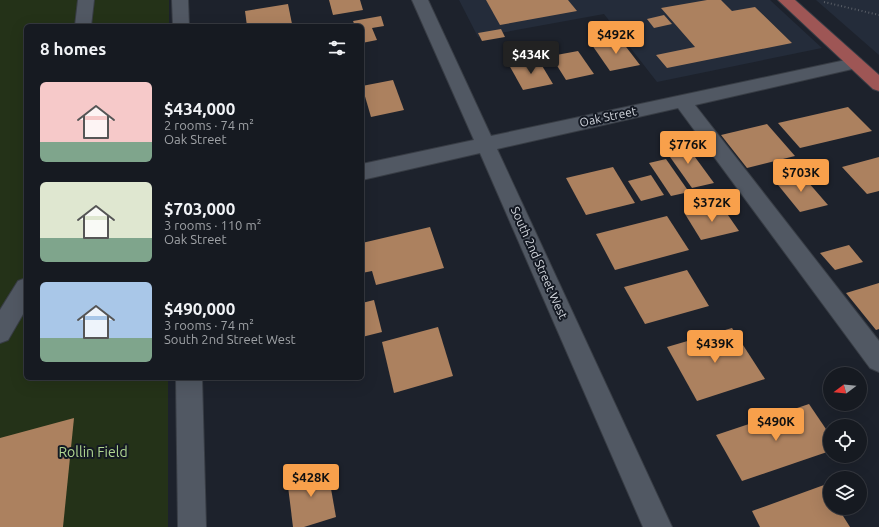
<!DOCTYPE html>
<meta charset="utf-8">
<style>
body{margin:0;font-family:Ubuntu,sans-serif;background:#1f232a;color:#f1f3f6;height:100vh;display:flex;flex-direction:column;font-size:15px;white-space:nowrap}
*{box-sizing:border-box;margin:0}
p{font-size:13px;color:#9ea1a5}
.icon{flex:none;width:22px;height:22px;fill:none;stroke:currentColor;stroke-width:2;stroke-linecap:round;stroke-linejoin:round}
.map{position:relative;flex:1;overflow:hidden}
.details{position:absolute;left:24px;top:24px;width:340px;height:356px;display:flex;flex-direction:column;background:#161a21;border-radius:6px;box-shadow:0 4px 16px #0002,0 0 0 1px #35383f}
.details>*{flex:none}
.needle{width:26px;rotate:254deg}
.buttons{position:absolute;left:823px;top:367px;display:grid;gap:8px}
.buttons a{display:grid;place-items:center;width:44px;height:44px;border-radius:50%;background:#161a21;box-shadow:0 4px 16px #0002,0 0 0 1px #35383f;font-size:20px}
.price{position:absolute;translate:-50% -34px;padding:0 9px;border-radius:4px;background:#f8a04b;color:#111;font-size:13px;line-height:26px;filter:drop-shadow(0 1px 2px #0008)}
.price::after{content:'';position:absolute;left:50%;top:24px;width:12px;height:9px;margin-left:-6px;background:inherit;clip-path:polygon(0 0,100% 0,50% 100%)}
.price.on{background:#222;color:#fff}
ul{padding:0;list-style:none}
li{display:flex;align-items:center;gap:12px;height:100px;padding:0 16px}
li span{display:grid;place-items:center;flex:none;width:112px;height:80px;border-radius:6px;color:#555}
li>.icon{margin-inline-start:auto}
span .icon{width:48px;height:48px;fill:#fffc;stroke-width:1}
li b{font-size:17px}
h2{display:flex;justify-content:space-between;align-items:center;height:48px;padding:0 16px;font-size:17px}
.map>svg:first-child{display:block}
.built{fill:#242c3a}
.green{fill:#243218}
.building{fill:#ac815f}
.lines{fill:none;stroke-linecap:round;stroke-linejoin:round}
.minor-casing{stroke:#383d45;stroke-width:2}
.major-casing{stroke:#383d45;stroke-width:2}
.path{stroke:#595e67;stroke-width:2;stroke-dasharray:1 2.5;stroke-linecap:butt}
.minor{fill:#515863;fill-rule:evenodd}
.major{fill:#9e5655;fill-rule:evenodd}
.labels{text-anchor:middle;stroke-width:4;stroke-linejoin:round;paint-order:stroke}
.street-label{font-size:12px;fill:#d4d8df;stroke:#141923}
.near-park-label{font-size:14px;fill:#b0d691;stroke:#141923}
</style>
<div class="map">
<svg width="879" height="527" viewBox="0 0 879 527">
<rect width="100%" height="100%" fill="#1d222c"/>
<g class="built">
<polygon points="459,0 770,0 822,48 657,82 604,14 478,37"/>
<polygon points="816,0 879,0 879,55"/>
</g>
<polygon class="green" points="0,0 169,0 169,26 26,26 26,378 168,378 168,527 0,527"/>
<g class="building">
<polygon points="329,0 360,0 363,10 333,15"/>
<polygon points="486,0 568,0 577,11 500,25"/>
<polygon points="707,0 721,0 732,11 755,7 792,43 667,68 656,55 695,47 661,8"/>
<polygon points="288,4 292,24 282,26 247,26 245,11"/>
<polygon points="664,15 672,24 654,28 647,19"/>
<polygon points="381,16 384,26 372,28 377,40 362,43 362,26 355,26 353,21"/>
<polygon points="501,29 505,37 482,41 478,33"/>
<polygon points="620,39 640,65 610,71 592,45"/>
<polygon points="578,51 594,74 566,80 551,56"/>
<polygon points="538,59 553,84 523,90 509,65"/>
<polygon points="393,80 404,110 371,117 362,86"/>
<polygon points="848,107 872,131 800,148 778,123"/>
<polygon points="767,124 795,156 747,168 721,135"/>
<polygon points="684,142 714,183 692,188 663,147"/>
<polygon points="879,157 879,191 867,194 842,167"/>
<polygon points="666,159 689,192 671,196 649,163"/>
<polygon points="613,167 635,203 586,215 566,178"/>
<polygon points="801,174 828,205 800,212 774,180"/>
<polygon points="651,175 664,195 641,201 628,181"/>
<polygon points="721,205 739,231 701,240 685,214"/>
<polygon points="667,216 689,250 615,270 596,234"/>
<polygon points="430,227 444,268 376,285 372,271 362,273 362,243"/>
<polygon points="849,245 863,262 835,270 820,253"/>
<polygon points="687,270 709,306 645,324 624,287"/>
<polygon points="879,283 879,329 876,330 846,293"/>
<polygon points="374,300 382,332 362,337 362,303"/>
<polygon points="438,327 453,376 394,393 382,342"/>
<polygon points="732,328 765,379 697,401 667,347"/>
<polygon points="809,404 830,435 830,451 742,481 716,435"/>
<polygon points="74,418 63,527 0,527 0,438"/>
<polygon points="327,466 336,517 304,527 293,527 287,478"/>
<polygon points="824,485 830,495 830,508 838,508 850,527 760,527 752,511"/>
</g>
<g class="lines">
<g class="minor-casing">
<g id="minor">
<polygon points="78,0 94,0 91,26 75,26"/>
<polygon points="172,0 188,0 189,26 173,26"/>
<polygon points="412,0 428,0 491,136 855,58 861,59 863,63 861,67 695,105 879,341 879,372 870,368 678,108 497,149 672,527 643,527 480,153 362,180 362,164 474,140"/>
<polygon points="26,278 26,309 8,340 0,343 0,310 18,281"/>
<polygon points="176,378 202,378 206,527 178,527"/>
</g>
</g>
<g class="major-casing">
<polygon id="major" points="778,0 795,0 879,75 879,91 873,89"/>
</g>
<polyline class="path" points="824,2 879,15"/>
<use href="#minor" class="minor"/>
<use href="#major" class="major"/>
</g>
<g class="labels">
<g class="street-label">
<text transform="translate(608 117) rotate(-12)" y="4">Oak Street</text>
<text transform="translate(539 263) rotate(66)" y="4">South 2nd Street West</text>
</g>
<g class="near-park-label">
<text x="93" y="457">Rollin Field</text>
</g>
</g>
</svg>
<div class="buttons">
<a><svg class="needle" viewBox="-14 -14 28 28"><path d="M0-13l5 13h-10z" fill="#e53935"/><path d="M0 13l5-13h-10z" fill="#9ea1a5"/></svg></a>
<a><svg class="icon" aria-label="locate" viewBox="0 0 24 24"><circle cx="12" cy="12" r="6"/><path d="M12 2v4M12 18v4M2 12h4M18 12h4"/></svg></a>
<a><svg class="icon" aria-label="layers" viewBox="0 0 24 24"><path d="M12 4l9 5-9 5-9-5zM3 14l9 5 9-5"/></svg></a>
</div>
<b class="price" style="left:616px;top:55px">$492K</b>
<b class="price on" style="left:531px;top:75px">$434K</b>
<b class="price" style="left:688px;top:165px">$776K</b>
<b class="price" style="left:801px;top:193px">$703K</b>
<b class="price" style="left:712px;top:223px">$372K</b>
<b class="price" style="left:715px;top:364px">$439K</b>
<b class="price" style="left:776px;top:442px">$490K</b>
<b class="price" style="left:311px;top:498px">$428K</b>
<section class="details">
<h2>8 homes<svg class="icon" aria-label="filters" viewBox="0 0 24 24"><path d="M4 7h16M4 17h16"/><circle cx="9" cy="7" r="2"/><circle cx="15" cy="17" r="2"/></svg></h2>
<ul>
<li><span style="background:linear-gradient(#f6c9c9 75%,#7fa58c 0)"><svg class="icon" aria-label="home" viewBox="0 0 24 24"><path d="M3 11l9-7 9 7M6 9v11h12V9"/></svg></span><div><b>$434,000</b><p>2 rooms · 74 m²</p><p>Oak Street</p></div></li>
<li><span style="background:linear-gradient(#dfe7d0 70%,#7fa58c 0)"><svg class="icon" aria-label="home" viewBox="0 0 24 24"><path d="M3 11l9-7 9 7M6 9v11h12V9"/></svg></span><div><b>$703,000</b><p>3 rooms · 110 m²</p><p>Oak Street</p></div></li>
<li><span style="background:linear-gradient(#a9c7e8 70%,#7fa58c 0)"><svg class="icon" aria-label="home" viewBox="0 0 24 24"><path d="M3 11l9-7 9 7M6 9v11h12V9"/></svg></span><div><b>$490,000</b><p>3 rooms · 74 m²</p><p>South 2nd Street West</p></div></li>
</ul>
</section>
</div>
